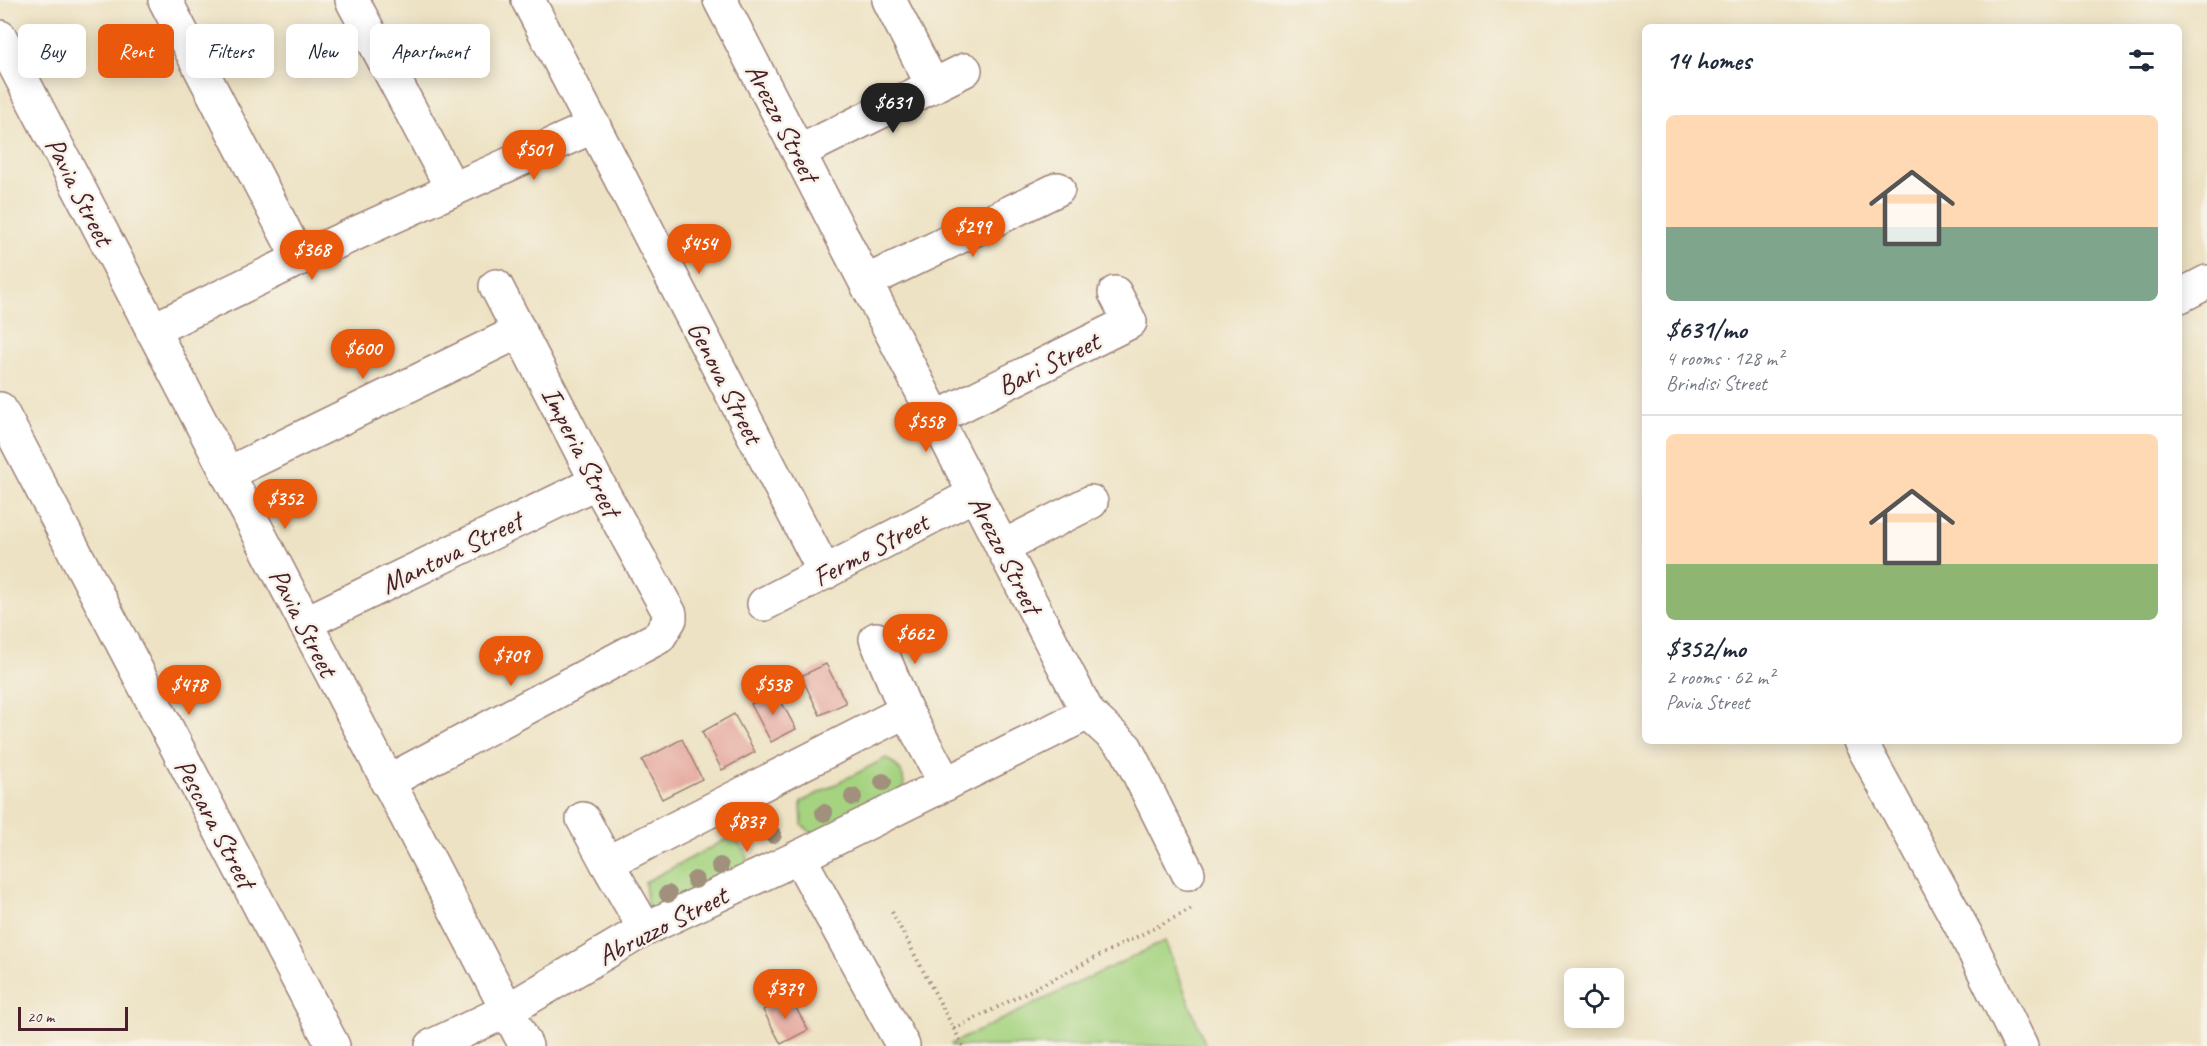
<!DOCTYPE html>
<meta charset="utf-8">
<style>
body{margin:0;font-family:Caveat,sans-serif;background:#f2f2f3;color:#1f2937;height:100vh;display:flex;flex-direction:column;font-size:22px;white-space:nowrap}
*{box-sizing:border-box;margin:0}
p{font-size:20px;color:#747a83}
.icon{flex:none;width:33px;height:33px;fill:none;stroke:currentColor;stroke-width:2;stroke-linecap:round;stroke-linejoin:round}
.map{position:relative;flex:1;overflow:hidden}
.drawer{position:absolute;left:1642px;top:24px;width:540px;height:720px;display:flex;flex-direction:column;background:#fff;border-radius:9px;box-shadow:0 3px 15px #0003}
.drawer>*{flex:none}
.top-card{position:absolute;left:18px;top:24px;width:570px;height:54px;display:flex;gap:12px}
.tools{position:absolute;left:1564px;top:968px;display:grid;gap:12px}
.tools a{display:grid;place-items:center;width:60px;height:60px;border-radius:9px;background:#fff;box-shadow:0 3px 15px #0003;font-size:30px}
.scale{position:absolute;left:18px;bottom:15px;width:110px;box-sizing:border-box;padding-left:6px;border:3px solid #4a1f2b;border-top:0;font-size:16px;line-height:21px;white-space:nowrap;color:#4a1f2b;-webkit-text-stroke:4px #f7f3e8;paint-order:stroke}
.price{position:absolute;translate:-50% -51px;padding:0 14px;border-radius:21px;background:#ea580c;color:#fff;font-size:20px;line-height:39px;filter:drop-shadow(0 2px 3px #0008)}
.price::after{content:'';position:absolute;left:50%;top:36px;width:18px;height:14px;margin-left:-9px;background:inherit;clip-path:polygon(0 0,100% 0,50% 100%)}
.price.current{background:#222;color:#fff}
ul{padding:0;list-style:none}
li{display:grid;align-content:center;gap:12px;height:318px;padding:0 24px}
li+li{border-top:2px solid #e0e1e3}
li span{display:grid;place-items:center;height:186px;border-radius:9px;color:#555}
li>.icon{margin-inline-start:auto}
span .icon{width:108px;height:108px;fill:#fffc;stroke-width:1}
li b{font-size:26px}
h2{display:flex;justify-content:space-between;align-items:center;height:72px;padding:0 24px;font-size:26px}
.pill{padding:0 21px;border-radius:9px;background:#fff;box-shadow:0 3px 15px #0003;font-size:21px;line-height:54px}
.pill.current{background:#ea580c;color:#fff}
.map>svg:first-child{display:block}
.green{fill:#a5d380;stroke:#787956;stroke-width:1.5}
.building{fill:#e6aaa0}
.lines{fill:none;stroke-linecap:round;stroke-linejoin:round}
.minor-casing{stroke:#9c8077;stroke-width:36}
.path{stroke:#9c8077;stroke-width:4;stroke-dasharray:1.5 4.5;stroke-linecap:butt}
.minor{stroke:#fff;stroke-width:33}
.tree{fill:#a0907b}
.labels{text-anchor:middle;stroke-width:5;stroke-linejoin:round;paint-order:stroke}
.street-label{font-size:28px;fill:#4a1f2b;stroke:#f7f3e8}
</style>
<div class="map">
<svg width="2207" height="1046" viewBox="0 0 2207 1046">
<rect width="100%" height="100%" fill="#f7f3e8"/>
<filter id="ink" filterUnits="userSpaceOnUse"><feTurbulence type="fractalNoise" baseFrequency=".0167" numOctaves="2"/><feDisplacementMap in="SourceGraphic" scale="12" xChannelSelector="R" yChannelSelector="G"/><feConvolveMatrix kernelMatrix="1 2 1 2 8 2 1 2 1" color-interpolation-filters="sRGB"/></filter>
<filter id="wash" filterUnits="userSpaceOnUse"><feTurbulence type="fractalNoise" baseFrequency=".008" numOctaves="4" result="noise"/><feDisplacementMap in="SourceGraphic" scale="24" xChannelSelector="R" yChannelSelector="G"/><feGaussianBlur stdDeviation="1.35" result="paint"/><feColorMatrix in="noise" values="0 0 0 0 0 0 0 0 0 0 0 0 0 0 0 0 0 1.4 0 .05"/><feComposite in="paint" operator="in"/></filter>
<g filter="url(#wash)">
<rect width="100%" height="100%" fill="#ede2c3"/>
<g class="green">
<path d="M886 758C902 768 906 776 903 795L818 838 802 825 801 802Z"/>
<path d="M731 837C745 847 750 857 747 875L662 918 647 905 645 882Z"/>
<polygon points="1165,941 1206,1046 952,1046 951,1044"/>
</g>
<g id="blocks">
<g class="building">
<polygon points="826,664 846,703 820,715 801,676"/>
<polygon points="775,690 796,729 771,742 751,704"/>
<polygon points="734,714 755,752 722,770 702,732"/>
<polygon points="682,739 702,779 662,799 642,760"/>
<polygon points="790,997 808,1030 781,1044 763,1010"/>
</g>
</g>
</g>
<g filter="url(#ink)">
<use href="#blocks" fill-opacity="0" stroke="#9c8077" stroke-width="1.5"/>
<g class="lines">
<g class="minor-casing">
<g id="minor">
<polyline points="165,0 299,259"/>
<polyline points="352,0 453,190"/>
<polyline points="528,0 825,573"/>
<polyline points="720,0 1088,713 1126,748 1188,873"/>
<polyline points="889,0 933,86"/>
<polyline points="0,37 526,1046"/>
<polyline points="799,152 965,70"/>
<polyline points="866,282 1058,189"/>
<polyline points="2180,296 2207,282"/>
<polyline points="152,330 299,259 594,126"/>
<polyline points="0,409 333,1046"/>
<polyline points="936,418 1130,322 1115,293"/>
<polyline points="227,474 520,331"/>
<polyline points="1002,547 1091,502"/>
<polyline points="764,604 975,494"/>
<polyline points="305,623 597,482"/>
<polyline points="876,639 906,711"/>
<polyline points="1860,741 1966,935 2021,1046"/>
<polyline points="387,782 659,637 670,619 670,614 597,482 496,286"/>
<polyline points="583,819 607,863"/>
<polyline points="799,857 903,1046"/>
<polyline points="645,929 607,863 906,711 946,784"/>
<polyline points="432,1046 508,1010 645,929 799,857 1088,713"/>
</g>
</g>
<g class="path">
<polyline points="892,912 963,1046"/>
<polyline points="954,1029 1192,909"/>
</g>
<use href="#minor" class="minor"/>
</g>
<g class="tree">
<circle cx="883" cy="782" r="9"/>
<circle cx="853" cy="797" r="9"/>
<circle cx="824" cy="813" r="9"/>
<circle cx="773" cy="835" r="9"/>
<circle cx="720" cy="866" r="9"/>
<circle cx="695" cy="880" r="9"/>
<circle cx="668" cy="894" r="9"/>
</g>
</g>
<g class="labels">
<g class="street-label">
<text transform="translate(783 122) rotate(63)" y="10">Arezzo Street</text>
<text transform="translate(80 191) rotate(63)" y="10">Pavia Street</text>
<text transform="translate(1048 363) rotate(-26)" y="10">Bari Street</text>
<text transform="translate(726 382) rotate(63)" y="10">Genova Street</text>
<text transform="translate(582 451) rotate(63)" y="10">Imperia Street</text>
<text transform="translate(870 549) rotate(-28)" y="10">Fermo Street</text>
<text transform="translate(451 552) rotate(-26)" y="10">Mantova Street</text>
<text transform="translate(1006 554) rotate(63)" y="10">Arezzo Street</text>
<text transform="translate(304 622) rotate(63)" y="10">Pavia Street</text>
<text transform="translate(216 823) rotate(62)" y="10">Pescara Street</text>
<text transform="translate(662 925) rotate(-27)" y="10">Abruzzo Street</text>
</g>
</g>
</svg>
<div class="tools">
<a><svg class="icon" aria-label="locate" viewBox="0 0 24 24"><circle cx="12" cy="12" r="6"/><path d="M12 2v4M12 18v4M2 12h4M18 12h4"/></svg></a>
</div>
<div class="scale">20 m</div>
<b class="price current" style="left:893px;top:134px">$631</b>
<b class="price" style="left:534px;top:181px">$501</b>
<b class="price" style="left:973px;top:258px">$299</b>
<b class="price" style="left:699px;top:275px">$454</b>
<b class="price" style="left:312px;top:281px">$368</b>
<b class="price" style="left:363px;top:380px">$600</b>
<b class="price" style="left:926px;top:453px">$558</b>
<b class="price" style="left:285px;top:530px">$352</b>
<b class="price" style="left:915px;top:665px">$662</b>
<b class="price" style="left:511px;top:687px">$709</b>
<b class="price" style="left:189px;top:716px">$478</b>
<b class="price" style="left:773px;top:716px">$538</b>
<b class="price" style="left:747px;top:853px">$837</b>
<b class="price" style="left:785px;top:1020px">$379</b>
<div class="top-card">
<a class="pill">Buy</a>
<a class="pill current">Rent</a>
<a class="pill">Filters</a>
<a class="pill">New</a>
<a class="pill">Apartment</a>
</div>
<section class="drawer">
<h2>14 homes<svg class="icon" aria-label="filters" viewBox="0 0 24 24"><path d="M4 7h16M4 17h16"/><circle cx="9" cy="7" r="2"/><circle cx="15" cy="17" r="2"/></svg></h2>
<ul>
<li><span style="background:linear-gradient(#ffd9b3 60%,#7fa58c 0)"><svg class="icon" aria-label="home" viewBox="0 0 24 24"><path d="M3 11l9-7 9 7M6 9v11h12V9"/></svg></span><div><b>$631/mo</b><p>4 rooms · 128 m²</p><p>Brindisi Street</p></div></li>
<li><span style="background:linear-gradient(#ffd9b3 70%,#8fb573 0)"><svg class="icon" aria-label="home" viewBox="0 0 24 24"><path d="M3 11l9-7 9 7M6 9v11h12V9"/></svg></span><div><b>$352/mo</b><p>2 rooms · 62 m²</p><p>Pavia Street</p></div></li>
</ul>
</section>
</div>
